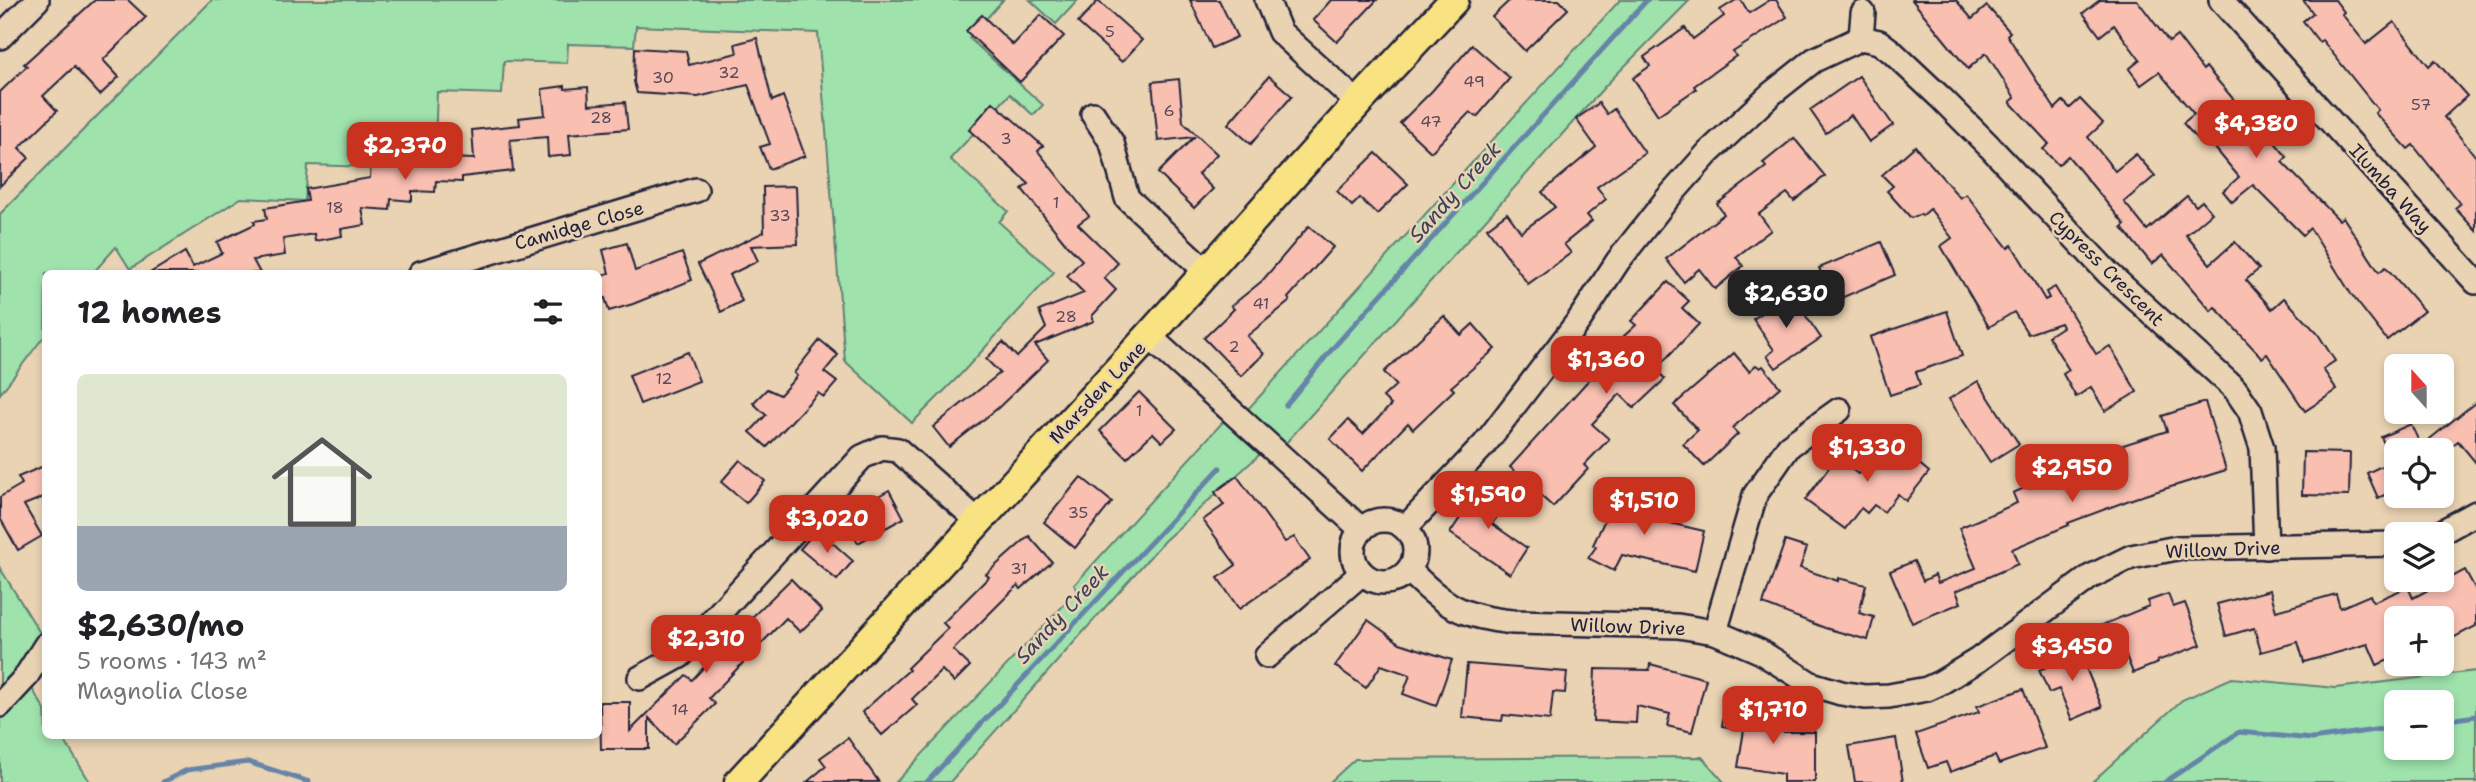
<!DOCTYPE html>
<meta charset="utf-8">
<style>
body{margin:0;font-family:"Shantell Sans",sans-serif;background:#f2f2f2;color:#202124;height:100vh;display:flex;flex-direction:column;font-size:26px;white-space:nowrap}
*{box-sizing:border-box;margin:0}
p{font-size:23px;color:#757577}
.icon{flex:none;width:38px;height:38px;fill:none;stroke:currentColor;stroke-width:2;stroke-linecap:round;stroke-linejoin:round}
.map{position:relative;flex:1;overflow:hidden}
.sheet{position:absolute;left:42px;top:270px;width:560px;height:469px;display:flex;flex-direction:column;background:#fff;border-radius:10px;box-shadow:0 4px 10px #0003}
.sheet>*{flex:none}
.needle{width:46px;rotate:339deg}
.controls{position:absolute;left:2384px;top:354px;display:grid;gap:14px}
.controls a{display:grid;place-items:center;width:70px;height:70px;border-radius:10px;background:#fff;box-shadow:0 4px 10px #0003;font-size:35px}
.price{position:absolute;translate:-50% -60px;padding:0 16px;border-radius:14px;background:#c8321e;color:#fff;font-size:23px;line-height:46px;filter:drop-shadow(0 2px 4px #0008)}
.price::after{content:'';position:absolute;left:50%;top:42px;width:21px;height:16px;margin-left:-10px;background:inherit;clip-path:polygon(0 0,100% 0,50% 100%)}
.price.current{background:#222;color:#fff}
ul{padding:0;list-style:none}
li{display:grid;align-content:center;gap:14px;height:371px;padding:0 35px}
li span{display:grid;place-items:center;height:217px;border-radius:10px;color:#555}
li>.icon{margin-inline-start:auto}
span .icon{width:126px;height:126px;fill:#fffc;stroke-width:1}
li b{font-size:30px}
h2{display:flex;justify-content:space-between;align-items:center;height:84px;padding:0 35px;font-size:30px}
.map>svg:first-child{display:block}
.green{fill:#9fe2ac;stroke:#608274;stroke-width:2;fill-rule:evenodd}
.lines{fill:none;stroke-linecap:round;stroke-linejoin:round}
.stream{stroke:#6684a8;stroke-width:5}
.building{fill:#f9bfb1;stroke:#22223b;stroke-width:2}
.minor-casing{stroke:#22223b;stroke-width:28}
.major-casing{stroke:#22223b;stroke-width:33}
.minor{stroke:#ead3b3;stroke-width:23}
.major{stroke:#f8e281;stroke-width:28}
.labels{text-anchor:middle;stroke-width:5;stroke-linejoin:round;paint-order:stroke}
.number-label{font-size:16px;fill:#584958}
.street-label{font-size:19px;fill:#22223b;stroke:#ead3b3}
.water-label{font-size:21px;font-style:italic;fill:#39435f;stroke:#ead3b3}
</style>
<div class="map">
<svg width="2476" height="782" viewBox="0 0 2476 782">
<rect width="100%" height="100%" fill="#ead3b3"/>
<filter id="ink" filterUnits="userSpaceOnUse"><feTurbulence type="fractalNoise" baseFrequency=".0143" numOctaves="2"/><feDisplacementMap in="SourceGraphic" scale="14" xChannelSelector="R" yChannelSelector="G"/><feConvolveMatrix kernelMatrix="1 2 1 2 8 2 1 2 1" color-interpolation-filters="sRGB"/></filter>
<g filter="url(#ink)">
<g class="green">
<polygon points="212,0 1003,0 969,38 1043,105 1033,115 1010,94 950,159 1008,211 999,222 1054,272 961,374 912,423 845,361 818,33 636,26 634,46 568,44 567,63 504,61 502,94 437,92 435,143 373,140 370,167 308,165 305,201 241,198 130,269 116,247 93,273 46,273 45,335 0,394 0,214"/>
<polygon points="1030,0 1078,0 1056,24"/>
<polygon points="1620,0 1690,0 1608,83 1276,454 1268,447 1164,541 950,782 896,782 1078,590 1074,585 1231,413 1239,419"/>
<polygon points="0,568 45,641 25,677 45,710 46,735 61,735 90,782 0,782"/>
<path d="M2476 671V782H2092L2182 700 2232 678 2336 688ZM2396 702H2441V747H2396Z"/>
<polygon points="1702,757 1724,782 1330,782 1355,759"/>
</g>
<g class="lines">
<g class="stream">
<polyline points="1286,405 1333,348 1647,0"/>
<polyline points="2441,721 2476,716"/>
<polyline points="163,782 187,770 248,762 309,782"/>
<polyline points="927,782 1220,468"/>
<polyline points="2165,782 2239,732 2312,739 2396,727"/>
</g>
</g>
<g class="building">
<polygon points="95,0 128,0 146,17 103,60 119,77 100,95 74,67 43,96 57,111 19,148 29,158 0,186 0,92 27,66 24,64"/>
<polygon points="1190,0 1219,0 1237,37 1212,48"/>
<polygon points="1331,0 1377,0 1337,42 1313,20"/>
<polygon points="1510,0 1559,0 1568,9 1525,51 1492,17"/>
<polygon points="1736,0 1741,0 1749,13 1770,0 1776,0 1787,17 1733,52 1736,56 1694,86 1696,89 1658,115 1633,78 1650,66 1644,57 1685,28 1693,39 1724,16 1720,10"/>
<polygon points="1912,0 1956,0 1972,19 1987,6 2010,32 2007,35 2055,109 2063,101 2070,108 2080,99 2103,123 2088,137 2115,171 2136,154 2155,176 2124,202 2147,230 2187,196 2196,206 2202,201 2212,213 2186,235 2210,264 2235,242 2259,269 2246,280 2272,309 2284,298 2318,334 2335,361 2323,369 2337,390 2305,411 2267,354 2262,358 2215,307 2211,311 2163,255 2152,264 2122,228 2125,225 2068,156 2058,165 2043,149 2049,144 2010,102 2015,98 1986,53 1968,69"/>
<polygon points="2100,0 2137,0 2169,42 2177,36 2203,70 2206,67 2246,114 2249,111 2287,157 2282,162 2339,220 2343,217 2379,272 2386,267 2424,311 2387,340 2351,294 2310,228 2303,235 2253,185 2232,202 2223,191 2239,177 2205,136 2199,141 2183,123 2194,114 2159,72 2141,85 2129,69 2140,60 2114,25 2100,36 2083,13"/>
<polygon points="2303,0 2335,0 2344,12 2342,14 2366,44 2394,22 2429,66 2435,60 2467,96 2444,117 2476,157 2476,231 2455,208 2460,204 2413,145 2408,149 2375,113 2378,110 2322,40 2319,42 2303,21 2313,13"/>
<polygon points="1098,1 1142,40 1122,62 1078,23"/>
<polygon points="982,15 1013,45 1041,15 1064,36 1020,82 966,31"/>
<polygon points="757,38 772,101 783,96 805,156 769,169 760,147 770,144 748,85 698,97 637,93 634,82 635,48 686,51 689,65 737,53 735,44"/>
<polygon points="1472,45 1510,78 1477,117 1470,112 1431,152 1400,123 1432,91"/>
<polygon points="1269,76 1292,96 1251,144 1228,124"/>
<polygon points="1859,76 1893,125 1869,142 1851,115 1826,133 1810,110"/>
<polygon points="1179,79 1183,122 1217,154 1198,174 1213,189 1194,208 1158,173 1194,137 1158,141 1152,82"/>
<polygon points="565,86 565,89 588,87 589,105 625,102 628,129 569,134 571,155 548,157 547,137 510,140 513,171 462,177 462,182 436,181 435,192 412,191 412,201 391,199 390,210 362,208 365,225 341,229 342,236 315,241 314,234 283,239 285,255 253,260 260,273 150,273 185,252 193,267 222,253 217,242 255,224 254,221 267,219 265,208 308,201 306,189 370,178 371,159 417,162 418,140 445,141 445,158 474,159 472,130 520,125 519,118 545,115 542,89"/>
<polygon points="993,102 1043,146 1038,151 1089,216 1078,224 1118,263 1104,278 1116,290 1092,316 1094,321 1035,345 1048,360 998,408 949,447 933,427 1000,373 986,359 1003,342 1017,357 1046,328 1039,311 1084,293 1067,276 1082,260 1067,245 1022,189 1029,184 969,130"/>
<polygon points="1599,103 1607,114 1614,109 1645,153 1597,187 1606,199 1587,215 1592,221 1564,244 1571,253 1528,284 1487,228 1507,213 1521,232 1555,207 1542,192 1596,147 1576,119"/>
<polygon points="1794,138 1825,176 1794,201 1787,193 1759,214 1771,230 1736,257 1743,266 1715,289 1699,269 1684,282 1666,259 1724,214 1717,204 1766,167 1763,163"/>
<polygon points="1915,146 1960,198 1966,194 2008,248 2012,245 2045,300 2049,298 2046,292 2055,287 2096,354 2110,346 2137,392 2105,411 2091,387 2076,397 2063,374 2069,370 2048,336 2062,327 2060,323 2028,334 2014,312 1989,327 1941,246 1952,238 1930,209 1922,216 1921,214 1911,218 1887,191 1893,186 1882,175"/>
<polygon points="1376,153 1408,184 1377,214 1360,198 1352,206 1337,191"/>
<polygon points="796,186 798,244 751,246 758,261 729,275 742,301 721,312 698,264 764,232 763,187"/>
<polygon points="1309,226 1333,247 1288,298 1290,301 1247,336 1264,354 1241,376 1204,338 1234,309 1231,306 1262,281"/>
<polygon points="1881,242 1895,275 1834,301 1819,268"/>
<polygon points="627,243 635,271 682,253 692,280 633,304 609,311 605,298 598,300 598,276 609,273 603,250"/>
<polygon points="1668,282 1689,301 1682,308 1699,324 1656,369 1665,379 1634,408 1620,394 1592,424 1609,439 1584,465 1588,469 1553,507 1510,467 1595,373 1590,367 1636,325 1631,321"/>
<polygon points="1791,294 1821,338 1776,368 1767,356 1774,350 1753,319"/>
<polygon points="1947,311 1962,356 1916,372 1920,385 1890,395 1870,337"/>
<polygon points="1444,316 1461,335 1473,324 1495,349 1451,387 1454,390 1413,429 1408,423 1362,471 1330,439 1348,420 1363,434 1391,405 1383,397 1396,385 1384,372"/>
<polygon points="820,340 838,355 824,372 837,382 824,397 818,393 767,447 750,432 766,415 753,403 767,389 780,395 797,376 794,373"/>
<polygon points="688,352 699,381 640,404 629,375"/>
<polygon points="1734,353 1749,371 1756,365 1760,368 1763,366 1780,387 1732,428 1738,434 1704,466 1683,444 1698,430 1674,405"/>
<polygon points="1978,381 2019,444 1990,462 1949,399"/>
<polygon points="1139,392 1176,429 1162,442 1153,433 1127,458 1100,431"/>
<polygon points="2205,402 2226,470 2135,498 2068,523 2069,525 2012,549 2018,564 1956,591 1961,603 1912,623 1890,571 1914,561 1923,581 1935,575 1938,583 1976,568 1959,528 2017,503 2013,493 2049,477 2050,480 2108,459 2104,451 2167,431 2162,416"/>
<polygon points="2476,402 2476,463 2458,441 2447,450 2387,450 2381,437 2411,424 2421,446"/>
<polygon points="1890,434 1906,448 1904,451 1929,472 1906,501 1898,494 1884,512 1874,505 1867,513 1861,508 1845,529 1805,500 1836,458 1858,474"/>
<polygon points="2303,452 2350,453 2349,496 2302,495"/>
<polygon points="2396,459 2396,490 2378,498 2367,473"/>
<polygon points="740,460 765,481 746,503 721,482"/>
<polygon points="46,465 46,496 24,505 42,536 18,550 0,518 0,497 22,484 18,477"/>
<polygon points="1237,476 1285,542 1294,537 1310,560 1239,609 1218,578 1236,565 1203,520 1224,505 1215,492"/>
<polygon points="1081,477 1112,502 1075,548 1044,522"/>
<polygon points="1482,485 1507,502 1492,524 1527,548 1510,574 1450,533"/>
<polygon points="1621,486 1649,499 1640,516 1704,531 1695,571 1622,555 1614,571 1588,558 1596,547 1593,545"/>
<polygon points="889,490 904,518 858,543 843,516"/>
<polygon points="817,529 853,561 837,580 800,549"/>
<polygon points="1029,536 1052,562 1021,589 1018,585 953,650 970,666 954,682 942,670 912,699 917,705 882,735 862,712 909,670 907,668 948,628 943,623 989,577 986,574"/>
<polygon points="1785,541 1807,548 1800,568 1838,581 1838,578 1866,585 1859,613 1874,617 1868,640 1825,628 1763,604"/>
<polygon points="2465,570 2476,590 2476,626 2451,639 2441,618 2396,618 2396,657 2377,665 2368,644 2304,662 2298,642 2261,652 2254,628 2226,636 2217,604 2270,590 2276,611 2336,594 2340,608 2370,595 2373,602 2408,587 2413,598"/>
<polygon points="791,579 822,611 800,632 786,618 709,698 715,704 674,744 649,718 649,749 601,749 600,702 630,702 630,731 686,675 692,680 720,650 711,642 726,626 735,634"/>
<polygon points="2168,594 2173,607 2185,603 2201,645 2157,661 2158,663 2133,673 2120,641 2093,652 2085,632 2149,606 2148,601"/>
<polygon points="1368,620 1400,643 1452,660 1436,706 1403,694 1410,675 1381,665 1366,688 1335,666"/>
<polygon points="2077,646 2102,707 2072,720 2059,689 2049,693 2039,670 2058,662 2055,655"/>
<polygon points="1467,664 1567,672 1565,693 1553,692 1550,720 1503,715 1502,721 1462,717"/>
<polygon points="1650,664 1706,679 1692,732 1667,726 1670,714 1637,706 1636,723 1593,721 1595,669 1649,670"/>
<polygon points="2023,689 2045,748 1999,764 1995,756 1950,772 1946,762 1928,768 1916,734 1979,712 1977,706"/>
<polygon points="1725,707 1776,715 1774,732 1815,732 1815,782 1783,782 1783,774 1738,767 1744,730 1722,726"/>
<polygon points="848,738 879,782 807,782 826,766 820,758"/>
<polygon points="1896,738 1903,782 1855,782 1849,746"/>
</g>
<g class="lines">
<g class="minor-casing">
<g id="minor">
<polyline points="1267,0 1280,32 1358,103"/>
<polyline points="2221,0 2476,282"/>
<polyline points="0,37 37,0"/>
<polyline points="1861,38 1863,13"/>
<polyline points="1093,114 1112,143 1127,198 1207,272"/>
<polyline points="421,273 696,190"/>
<polyline points="1149,336 1362,530"/>
<circle cx="1384" cy="551" r="31"/>
<polyline points="1405,528 1484,445 1580,319 1618,261 1667,199 1708,153 1771,94 1814,60 1861,38 1879,42 1891,51 1942,99 1990,147 2108,273 2235,389 2250,411 2262,448 2266,547"/>
<polyline points="2438,534 2476,513"/>
<path d="M1409 570C1444 606 1462 617 1513 622L1678 626 1715 632 1759 651 1811 684 1841 693 1865 697 1889 696 1927 689 1940 683 1978 660 2090 577 2131 557 2177 548 2396 544"/>
<polyline points="1715,632 1755,495 1789,446 1839,410"/>
<polyline points="1267,656 1362,573"/>
<polyline points="640,678 680,656 862,457 882,448 898,450 978,521"/>
<polyline points="0,705 25,678 46,645"/>
</g>
</g>
<g class="major-casing">
<polyline id="major" points="739,782 1149,336 1358,103 1454,0"/>
</g>
<use href="#minor" class="minor"/>
<use href="#major" class="major"/>
</g>
</g>
<g class="labels">
<g class="number-label">
<text x="1110" y="37">5</text>
<text x="729" y="78">32</text>
<text x="663" y="83">30</text>
<text x="1474" y="87">49</text>
<text x="2421" y="110">57</text>
<text x="1169" y="116">6</text>
<text x="601" y="123">28</text>
<text x="1431" y="127">47</text>
<text x="1006" y="144">3</text>
<text x="1056" y="208">1</text>
<text x="335" y="213">18</text>
<text x="780" y="221">33</text>
<text x="1261" y="309">41</text>
<text x="1066" y="322">28</text>
<text x="1234" y="352">2</text>
<text x="664" y="384">12</text>
<text x="1139" y="416">1</text>
<text x="1078" y="518">35</text>
<text x="1019" y="574">31</text>
<text x="680" y="715">14</text>
</g>
<g class="street-label">
<text transform="translate(2391 188) rotate(48)" y="7">Ilumba Way</text>
<text transform="translate(579 225) rotate(-16)" y="7">Camidge Close</text>
<text transform="translate(2107 268) rotate(45)" y="7">Cypress Crescent</text>
<text transform="translate(1097 392) rotate(-47)" y="7">Marsden Lane</text>
<text transform="translate(2223 549) rotate(-2)" y="7">Willow Drive</text>
<text transform="translate(1628 626) rotate(2)" y="7">Willow Drive</text>
</g>
<g class="water-label">
<text transform="translate(1455 192) rotate(-48)" y="7">Sandy Creek</text>
<text transform="translate(1062 614) rotate(-47)" y="7">Sandy Creek</text>
</g>
</g>
</svg>
<div class="controls">
<a><svg class="needle" viewBox="-14 -14 28 28"><path d="M0-13l5 13h-10z" fill="#e53935"/><path d="M0 13l5-13h-10z" fill="#757577"/></svg></a>
<a><svg class="icon" aria-label="locate" viewBox="0 0 24 24"><circle cx="12" cy="12" r="6"/><path d="M12 2v4M12 18v4M2 12h4M18 12h4"/></svg></a>
<a><svg class="icon" aria-label="layers" viewBox="0 0 24 24"><path d="M12 4l9 5-9 5-9-5zM3 14l9 5 9-5"/></svg></a>
<a>+</a>
<a>−</a>
</div>
<b class="price" style="left:2256px;top:160px">$4,380</b>
<b class="price" style="left:405px;top:182px">$2,370</b>
<b class="price current" style="left:1786px;top:330px">$2,630</b>
<b class="price" style="left:1606px;top:396px">$1,360</b>
<b class="price" style="left:1867px;top:484px">$1,330</b>
<b class="price" style="left:2072px;top:504px">$2,950</b>
<b class="price" style="left:1488px;top:531px">$1,590</b>
<b class="price" style="left:1644px;top:537px">$1,510</b>
<b class="price" style="left:827px;top:555px">$3,020</b>
<b class="price" style="left:706px;top:675px">$2,310</b>
<b class="price" style="left:2072px;top:683px">$3,450</b>
<b class="price" style="left:1773px;top:746px">$1,710</b>
<section class="sheet">
<h2>12 homes<svg class="icon" aria-label="filters" viewBox="0 0 24 24"><path d="M4 7h16M4 17h16"/><circle cx="9" cy="7" r="2"/><circle cx="15" cy="17" r="2"/></svg></h2>
<ul>
<li><span style="background:linear-gradient(#dfe7d0 70%,#9aa5b1 0)"><svg class="icon" aria-label="home" viewBox="0 0 24 24"><path d="M3 11l9-7 9 7M6 9v11h12V9"/></svg></span><div><b>$2,630/mo</b><p>5 rooms · 143 m²</p><p>Magnolia Close</p></div></li>
</ul>
</section>
</div>
